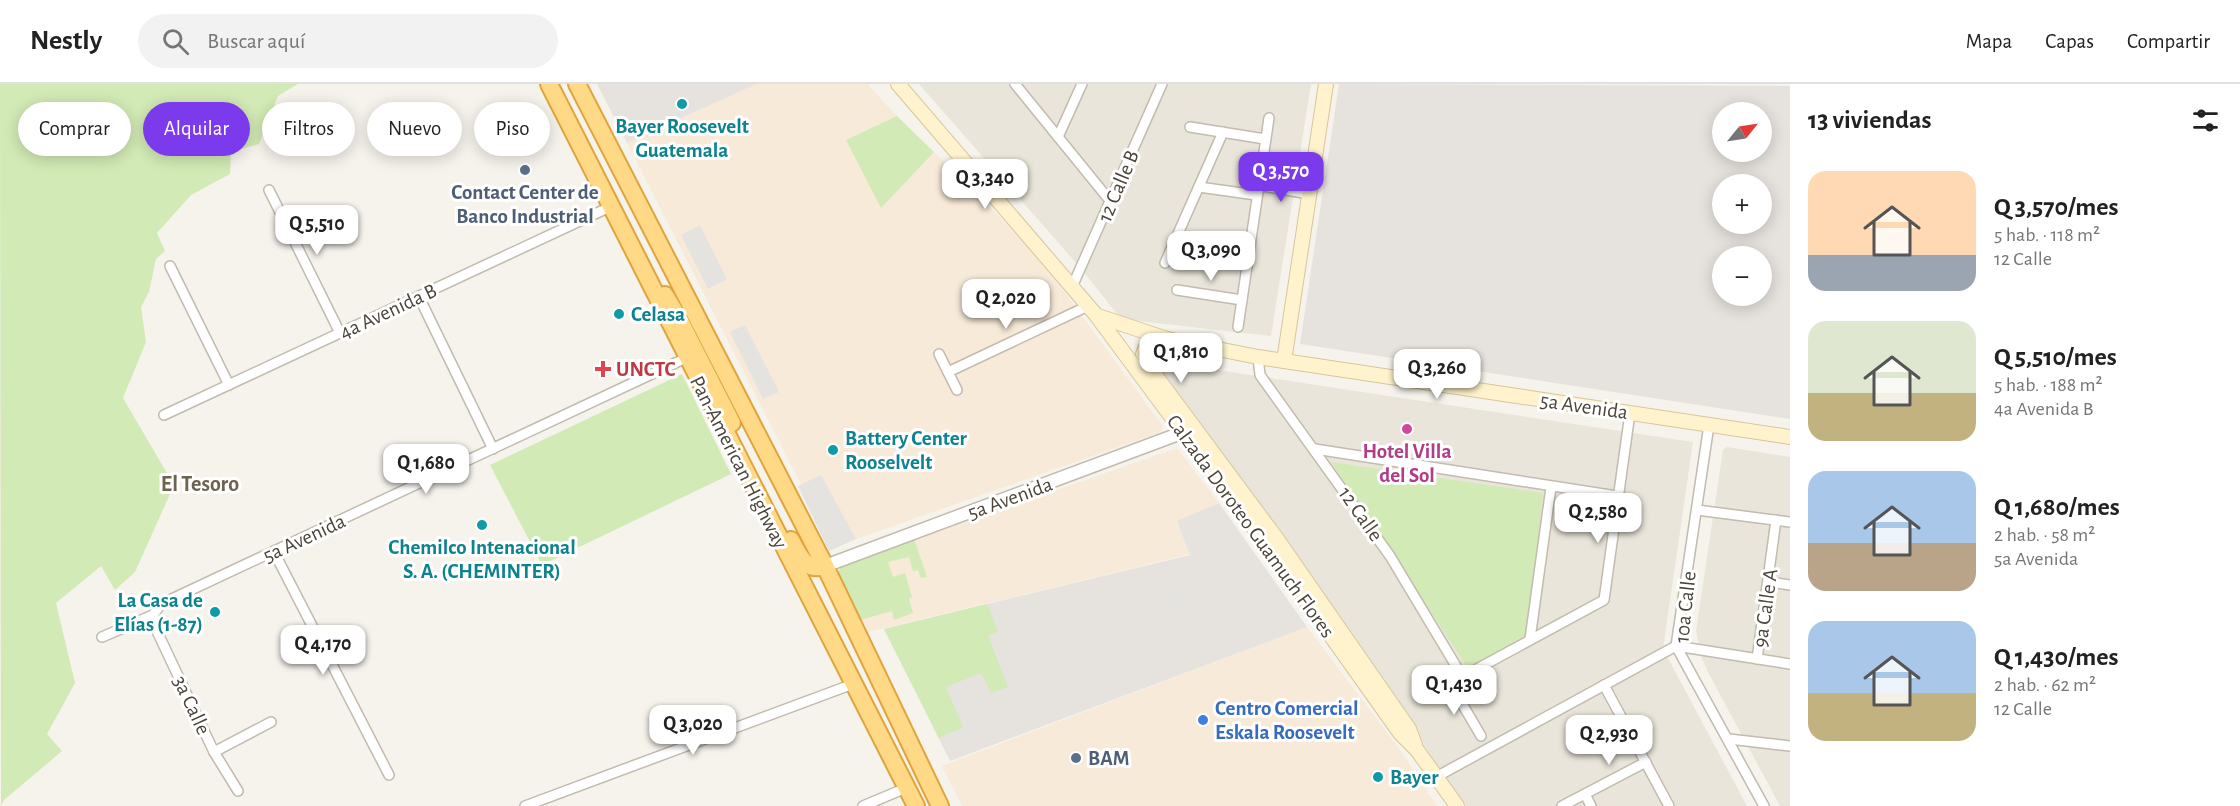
<!DOCTYPE html>
<html lang="es">
<meta charset="utf-8">
<style>
body{margin:0;font-family:"Alegreya Sans",sans-serif;background:#f2f2f2;color:#222;height:100vh;display:flex;flex-direction:column;font-size:22px;white-space:nowrap}
*{box-sizing:border-box;margin:0}
p{font-size:20px;color:#767676}
.icon{flex:none;width:33px;height:33px;fill:none;stroke:currentColor;stroke-width:2;stroke-linecap:round;stroke-linejoin:round}
.map{position:relative;flex:1;overflow:hidden}
.drawer{display:flex;flex-direction:column;background:#fff;width:450px}
.drawer>*{flex:none}
.banner{position:absolute;left:18px;top:18px;width:570px;height:54px;display:flex;gap:12px}
.needle{width:39px;rotate:60deg}
.controls{position:absolute;left:1712px;top:18px;display:grid;gap:12px}
.controls a{display:grid;place-items:center;width:60px;height:60px;border-radius:50%;background:#fff;box-shadow:0 3px 15px #0003;font-size:30px}
.price{position:absolute;translate:-50% -51px;padding:0 14px;border-radius:12px;background:#fff;color:#222;font-size:20px;line-height:39px;filter:drop-shadow(0 2px 3px #0008)}
.price::after{content:'';position:absolute;left:50%;top:36px;width:18px;height:14px;margin-left:-9px;background:inherit;clip-path:polygon(0 0,100% 0,50% 100%)}
.price.current{background:#7c3aed;color:#fff}
ul{padding:0;list-style:none}
li{display:flex;align-items:center;gap:18px;height:150px;padding:0 18px}
li span{display:grid;place-items:center;flex:none;width:168px;height:120px;border-radius:18px;color:#555}
li>.icon{margin-inline-start:auto}
span .icon{width:72px;height:72px;fill:#fffc;stroke-width:1}
li b{font-size:26px}
h2{display:flex;justify-content:space-between;align-items:center;height:72px;padding:0 18px;font-size:26px}
.chip{padding:0 21px;border-radius:27px;background:#fff;box-shadow:0 3px 15px #0003;font-size:21px;line-height:54px}
.chip.current{background:#7c3aed;color:#fff}
header{display:flex;align-items:center;gap:36px;box-sizing:border-box;height:84px;padding:0 30px;background:#fff;border-bottom:2px solid #e0e0e0}
header strong{font-size:28px}
nav{display:flex;gap:33px;margin-inline-start:auto;font-size:21px}
.search{width:420px;height:54px;background:#f2f2f2;display:flex;align-items:center;gap:15px;box-sizing:border-box;padding:0 21px;border-radius:33px;color:#767676;font-size:22px}
main{display:flex;flex:1;min-height:0}
.map>svg:first-child{display:block}
.residential{fill:#eae5da}
.commercial{fill:#f7ead8}
.industrial{fill:#e6e2dd;fill-rule:evenodd}
.green{fill:#d2eab5}
.parking{fill:#e5e3e0}
.lines{fill:none;stroke-linecap:round;stroke-linejoin:round}
.minor-casing{stroke:#c2bbae;stroke-width:12}
.tertiary-casing{stroke:#c2bbae;stroke-width:15}
.secondary-casing{stroke:#d6c79b;stroke-width:16}
.trunk-casing{stroke:#e0a43c;stroke-width:20}
.minor{stroke:#fff;stroke-width:9}
.tertiary{stroke:#fff;stroke-width:12}
.secondary{stroke:#fff3cd;stroke-width:14}
.trunk{stroke:#ffd985;stroke-width:16}
.culture-dot{fill:#0f9aa8;stroke:#fff;stroke-width:2}
.service-dot{fill:#5c6f8a;stroke:#fff;stroke-width:2}
.health-dot{fill:#e0444e;stroke:#fff;stroke-width:2}
.hotel-dot{fill:#d1479c;stroke:#fff;stroke-width:2}
.shop-dot{fill:#3f7fe0;stroke:#fff;stroke-width:2}
.labels{text-anchor:middle;stroke-width:6;stroke-linejoin:round;paint-order:stroke}
.culture-label{font-size:21px;font-weight:bold;fill:#0d838f;stroke:#fff;text-anchor:start}
.street-label{font-size:21px;fill:#4b4439;stroke:#fff}
.service-label{font-size:21px;font-weight:bold;fill:#4e5e75;stroke:#fff}
.health-label{font-size:21px;font-weight:bold;fill:#be3a42;stroke:#fff;text-anchor:start}
.hotel-label{font-size:21px;font-weight:bold;fill:#b23c85;stroke:#fff}
.shop-label{font-size:21px;font-weight:bold;fill:#366cbe;stroke:#fff;text-anchor:start}
.neighbourhood-label{font-size:22px;font-weight:bold;fill:#6e6250;stroke:#fff}
</style>
<header>
<strong>Nestly</strong>
<div class="search"><svg class="icon" aria-label="search" viewBox="0 0 24 24"><circle cx="10" cy="10" r="6"/><path d="M15 15l6 6"/></svg>Buscar aquí</div>
<nav><a>Mapa</a><a>Capas</a><a>Compartir</a></nav>
</header>
<main>
<div class="map">
<svg width="1790" height="722" viewBox="0 0 1790 722">
<rect width="100%" height="100%" fill="#f6f3ec"/>
<g class="residential">
<polygon points="919,0 1311,0 1271,252 1121,235 1083,187"/>
<polygon points="1144,275 1693,358 1663,565 1747,722 1464,722 1336,527"/>
<polygon points="1727,363 1790,373 1790,722 1780,722 1710,592 1702,575 1696,547 1723,366"/>
</g>
<g class="commercial">
<polygon points="756,0 867,0 897,32 847,56 881,123 934,68 1034,167 1163,342 1161,348 833,463 627,59"/>
<polygon points="1177,364 1219,419 1177,437 1190,470 868,548 838,490 842,481"/>
<polygon points="1307,543 1398,663 1437,722 962,722 942,682"/>
</g>
<g class="industrial">
<polygon points="597,0 756,0 627,59"/>
<path d="M1339 0 1790 2V335L1300 260ZM1761 28V68H1722V28ZM1761 100V140H1722V100ZM1761 172V212H1722V172Z"/>
<polygon points="1219,419 1307,543 950,677 884,545 1190,471 1177,437"/>
</g>
<g class="green">
<polygon points="0,0 298,0 278,12 259,60 231,68 230,90 191,111 157,149 165,167 156,175 149,208 141,223 146,258 123,314 174,401 135,488 115,506 101,482 56,519 75,599 47,650 62,667 4,716 1,722"/>
<polygon points="897,32 934,68 881,124 846,56"/>
<polygon points="682,290 731,390 542,481 490,381"/>
<polygon points="1331,378 1543,409 1527,550 1468,584"/>
<polygon points="914,455 927,493 921,494 918,486 913,487 909,473 888,478 893,493 905,489 912,513 909,515 913,529 894,536 892,527 860,536 838,490 840,484"/>
<polygon points="987,520 998,547 988,552 1008,603 991,609 981,589 946,603 963,643 939,654 884,545"/>
</g>
<g class="parking">
<polygon points="700,141 727,195 708,205 681,151"/>
<polygon points="745,241 779,308 763,315 730,248"/>
<polygon points="821,391 856,455 829,467 798,402"/>
<polygon points="1176,499 1195,549 1187,552 1168,502"/>
</g>
<g class="lines">
<g class="minor-casing">
<g id="minor">
<polyline points="1015,0 1111,118"/>
<polyline points="1190,43 1265,55"/>
<polyline points="1058,53 1082,0"/>
<polyline points="1260,87 1312,95"/>
<polyline points="1257,101 1309,110"/>
<polyline points="1199,103 1256,111"/>
<polyline points="269,106 340,249"/>
<polyline points="1170,168 1246,180"/>
<polyline points="1165,179 1223,48"/>
<polyline points="170,182 229,301"/>
<polyline points="1072,203 1162,0"/>
<polyline points="1177,206 1242,216"/>
<polyline points="419,213 493,365"/>
<polyline points="1238,243 1269,34"/>
<polyline points="939,270 957,306"/>
<polyline points="1258,273 1260,291 1390,472 1462,592"/>
<polyline points="948,288 1088,222"/>
<polyline points="164,331 612,122"/>
<polyline points="1709,341 1676,562 1764,722"/>
<polyline points="1315,365 1617,412"/>
<polyline points="1697,426 1790,438"/>
<polyline points="274,468 389,691"/>
<polyline points="1769,498 1790,501"/>
<polyline points="153,531 155,543 214,668 238,707"/>
<polyline points="102,553 153,531 161,520 686,274"/>
<polyline points="1530,555 1551,403"/>
<polyline points="1757,575 1776,436"/>
<polyline points="1450,599 1481,652"/>
<polyline points="1604,601 1669,722"/>
<polyline points="1438,606 1604,516 1630,329"/>
<polyline points="1729,655 1790,662"/>
<polyline points="214,668 271,638"/>
<polyline points="1436,693 1676,562 1790,580"/>
<polyline points="1585,710 1591,722"/>
<polyline points="525,722 853,600"/>
<polyline points="863,722 906,704"/>
<polyline points="1562,722 1646,678"/>
</g>
</g>
<g class="tertiary-casing">
<polyline id="tertiary" points="825,482 1192,345"/>
</g>
<g class="secondary-casing">
<g id="secondary">
<polyline points="898,0 1096,231 1267,462 1400,649 1417,666 1457,722"/>
<polyline points="1098,232 1167,255 1258,273 1790,353"/>
<polyline points="1167,255 1146,263 1143,270 1147,280 1277,455 1409,645 1415,661"/>
<polyline points="1284,277 1326,0"/>
</g>
</g>
<g class="trunk-casing">
<g id="trunk">
<polyline points="549,0 916,722"/>
<polyline points="577,0 825,482 940,722"/>
<polyline points="665,211 677,231 732,339"/>
<path d="M791 456C799 471 805 488 825 482"/>
</g>
</g>
<use href="#minor" class="minor"/>
<use href="#tertiary" class="tertiary"/>
<use href="#secondary" class="secondary"/>
<use href="#trunk" class="trunk"/>
</g>
<g class="culture-dot">
<circle cx="682" cy="20" r="6"/>
<circle cx="619" cy="230" r="6"/>
<circle cx="833" cy="366" r="6"/>
<circle cx="482" cy="441" r="6"/>
<circle cx="215" cy="528" r="6"/>
<circle cx="1378" cy="693" r="6"/>
</g>
<g class="service-dot">
<circle cx="525" cy="86" r="6"/>
<circle cx="1076" cy="674" r="6"/>
</g>
<path class="health-dot" d="M600 276h6v6h6v6h-6v6h-6v-6h-6v-6h6z"/>
<circle class="hotel-dot" cx="1407" cy="345" r="6"/>
<circle class="shop-dot" cx="1203" cy="636" r="6"/>
<g class="labels">
<g class="culture-label">
<text x="682" y="49" text-anchor="middle">Bayer Roosevelt<tspan x="682" dy="24">Guatemala</tspan></text>
<text x="631" y="237">Celasa</text>
<text x="845" y="361">Battery Center<tspan x="845" dy="24">Rooselvelt</tspan></text>
<text x="482" y="470" text-anchor="middle">Chemilco Intenacional<tspan x="482" dy="24">S. A. (CHEMINTER)</tspan></text>
<text x="203" y="523" text-anchor="end">La Casa de<tspan x="203" dy="24">Elías (1-87)</tspan></text>
<text x="1390" y="700">Bayer</text>
</g>
<g class="street-label">
<text transform="translate(1118 102) rotate(-67)" y="7">12 Calle B</text>
<text transform="translate(388 227) rotate(-25)" y="7">4a Avenida B</text>
<text transform="translate(1584 322) rotate(8)" y="7">5a Avenida</text>
<text transform="translate(739 378) rotate(63)" y="7">Pan-American Highway</text>
<text transform="translate(1010 414) rotate(-20)" y="7">5a Avenida</text>
<text transform="translate(1361 430) rotate(55)" y="7">12 Calle</text>
<text transform="translate(1251 442) rotate(54)" y="7">Calzada Doroteo Guamuch Flores</text>
<text transform="translate(304 454) rotate(-25)" y="7">5a Avenida</text>
<text transform="translate(1685 523) rotate(-84)" y="7">10a Calle</text>
<text transform="translate(1765 524) rotate(-82)" y="7">9a Calle A</text>
<text transform="translate(192 621) rotate(65)" y="7">3a Calle</text>
</g>
<g class="service-label">
<text x="525" y="115">Contact Center de<tspan x="525" dy="24">Banco Industrial</tspan></text>
<text x="1088" y="681" text-anchor="start">BAM</text>
</g>
<g class="health-label">
<text x="616" y="292">UNCTC</text>
</g>
<g class="hotel-label">
<text x="1407" y="374">Hotel Villa<tspan x="1407" dy="24">del Sol</tspan></text>
</g>
<g class="shop-label">
<text x="1215" y="631">Centro Comercial<tspan x="1215" dy="24">Eskala Roosevelt</tspan></text>
</g>
<g class="neighbourhood-label">
<text x="200" y="407">El Tesoro</text>
</g>
</g>
</svg>
<div class="controls">
<a><svg class="needle" viewBox="-14 -14 28 28"><path d="M0-13l5 13h-10z" fill="#e53935"/><path d="M0 13l5-13h-10z" fill="#767676"/></svg></a>
<a>+</a>
<a>−</a>
</div>
<b class="price current" style="left:1281px;top:119px">Q 3,570</b>
<b class="price" style="left:985px;top:126px">Q 3,340</b>
<b class="price" style="left:317px;top:172px">Q 5,510</b>
<b class="price" style="left:1211px;top:198px">Q 3,090</b>
<b class="price" style="left:1006px;top:246px">Q 2,020</b>
<b class="price" style="left:1181px;top:300px">Q 1,810</b>
<b class="price" style="left:1437px;top:316px">Q 3,260</b>
<b class="price" style="left:426px;top:411px">Q 1,680</b>
<b class="price" style="left:1598px;top:460px">Q 2,580</b>
<b class="price" style="left:323px;top:592px">Q 4,170</b>
<b class="price" style="left:1454px;top:632px">Q 1,430</b>
<b class="price" style="left:693px;top:672px">Q 3,020</b>
<b class="price" style="left:1609px;top:682px">Q 2,930</b>
<div class="banner">
<a class="chip">Comprar</a>
<a class="chip current">Alquilar</a>
<a class="chip">Filtros</a>
<a class="chip">Nuevo</a>
<a class="chip">Piso</a>
</div>
</div>
<section class="drawer">
<h2>13 viviendas<svg class="icon" aria-label="filters" viewBox="0 0 24 24"><path d="M4 7h16M4 17h16"/><circle cx="9" cy="7" r="2"/><circle cx="15" cy="17" r="2"/></svg></h2>
<ul>
<li><span style="background:linear-gradient(#ffd9b3 70%,#9aa5b1 0)"><svg class="icon" aria-label="home" viewBox="0 0 24 24"><path d="M3 11l9-7 9 7M6 9v11h12V9"/></svg></span><div><b>Q 3,570/mes</b><p>5 hab. · 118 m²</p><p>12 Calle</p></div></li>
<li><span style="background:linear-gradient(#dfe7d0 60%,#c2b280 0)"><svg class="icon" aria-label="home" viewBox="0 0 24 24"><path d="M3 11l9-7 9 7M6 9v11h12V9"/></svg></span><div><b>Q 5,510/mes</b><p>5 hab. · 188 m²</p><p>4a Avenida B</p></div></li>
<li><span style="background:linear-gradient(#a9c7e8 60%,#b9a48a 0)"><svg class="icon" aria-label="home" viewBox="0 0 24 24"><path d="M3 11l9-7 9 7M6 9v11h12V9"/></svg></span><div><b>Q 1,680/mes</b><p>2 hab. · 58 m²</p><p>5a Avenida</p></div></li>
<li><span style="background:linear-gradient(#a9c7e8 60%,#c2b280 0)"><svg class="icon" aria-label="home" viewBox="0 0 24 24"><path d="M3 11l9-7 9 7M6 9v11h12V9"/></svg></span><div><b>Q 1,430/mes</b><p>2 hab. · 62 m²</p><p>12 Calle</p></div></li>
</ul>
</section>
</main>
